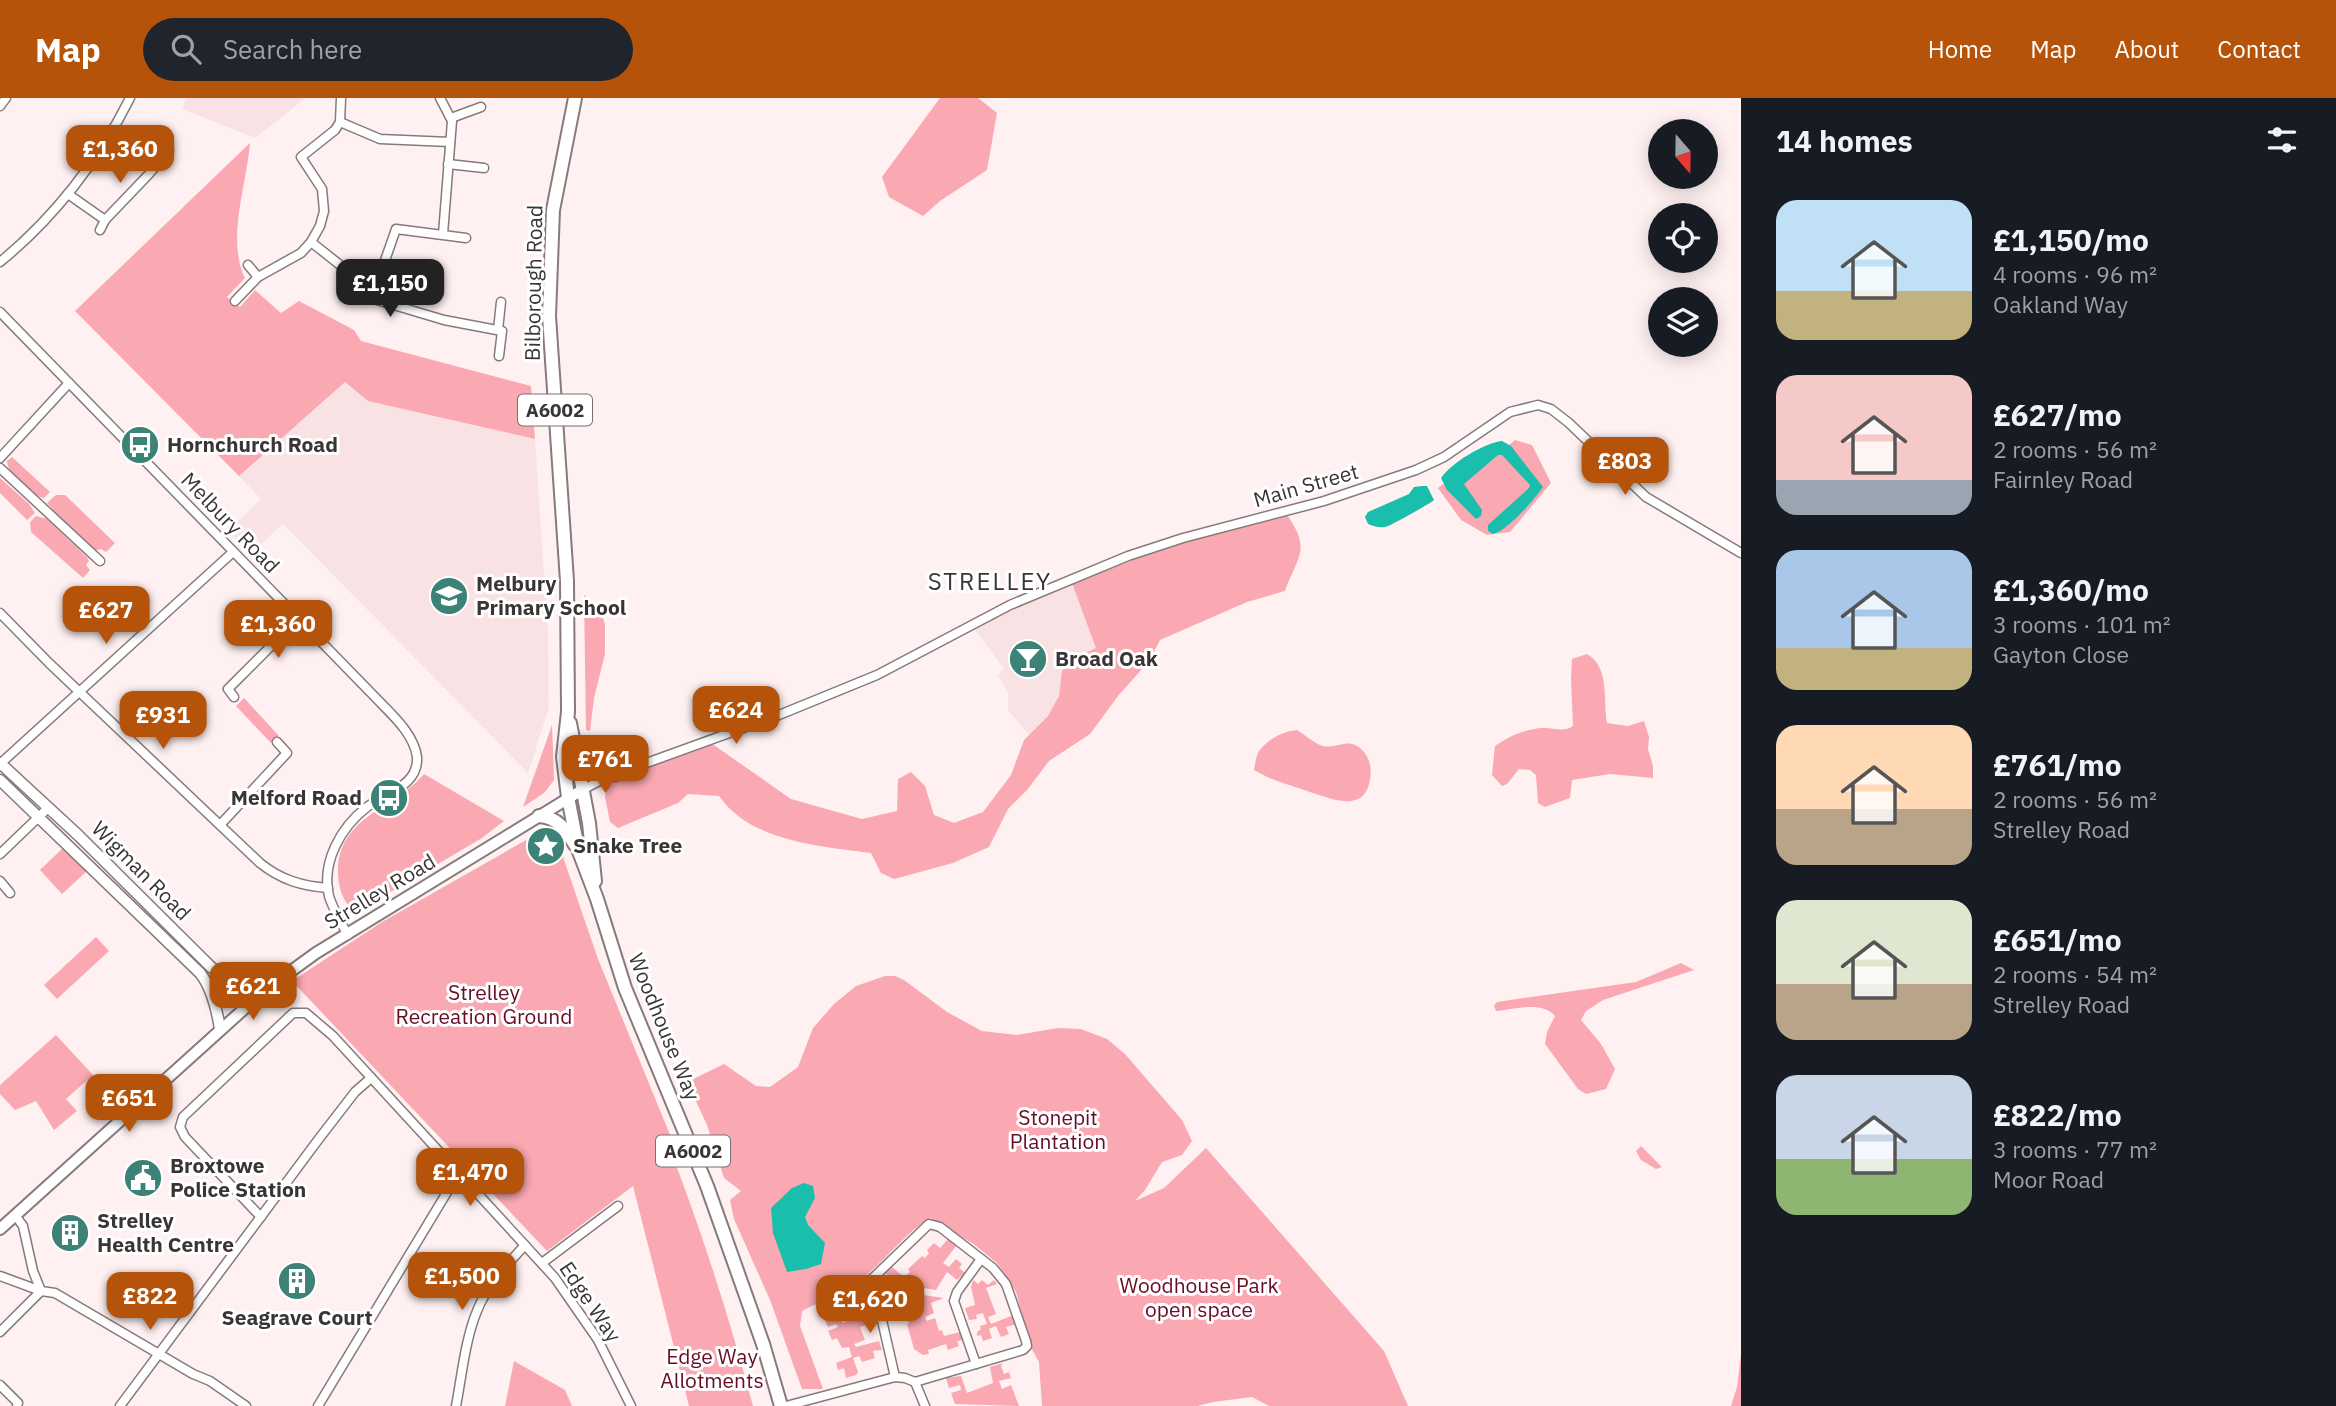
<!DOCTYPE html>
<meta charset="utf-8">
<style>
body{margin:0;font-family:"IBM Plex Sans",sans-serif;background:#20242c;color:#f1f3f6;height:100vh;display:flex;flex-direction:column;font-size:26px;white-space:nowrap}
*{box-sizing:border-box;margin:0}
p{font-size:23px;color:#9ea1a6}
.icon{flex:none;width:38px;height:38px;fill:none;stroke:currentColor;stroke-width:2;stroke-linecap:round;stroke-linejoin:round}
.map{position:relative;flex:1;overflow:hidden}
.details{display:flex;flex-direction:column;background:#171b24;width:595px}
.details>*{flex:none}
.needle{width:46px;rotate:160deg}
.controls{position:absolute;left:1648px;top:21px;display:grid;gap:14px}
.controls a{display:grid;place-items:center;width:70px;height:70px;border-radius:50%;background:#171b24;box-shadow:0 4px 18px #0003;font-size:35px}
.price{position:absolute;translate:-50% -60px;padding:0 16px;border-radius:14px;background:#b45309;color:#fff;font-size:23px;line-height:46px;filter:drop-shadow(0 2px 4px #0008)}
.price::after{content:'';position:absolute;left:50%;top:42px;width:21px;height:16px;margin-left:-10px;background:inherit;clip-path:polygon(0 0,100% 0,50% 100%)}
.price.on{background:#222;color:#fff}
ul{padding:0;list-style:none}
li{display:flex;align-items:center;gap:21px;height:175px;padding:0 35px}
li span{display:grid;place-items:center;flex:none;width:196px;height:140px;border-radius:21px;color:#555}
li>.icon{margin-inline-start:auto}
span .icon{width:84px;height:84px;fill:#fffc;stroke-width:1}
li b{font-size:30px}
h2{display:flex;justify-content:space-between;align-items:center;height:84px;padding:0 35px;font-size:30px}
header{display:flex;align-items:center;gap:42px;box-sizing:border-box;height:98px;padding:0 35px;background:#b45309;color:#fff}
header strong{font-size:33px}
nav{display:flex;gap:38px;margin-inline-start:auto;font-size:24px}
.search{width:490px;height:63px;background:#20242c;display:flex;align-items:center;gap:18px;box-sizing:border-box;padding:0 24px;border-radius:38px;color:#9ea1a6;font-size:26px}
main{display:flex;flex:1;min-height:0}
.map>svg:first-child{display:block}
.built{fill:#f9e2e4}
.green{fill:#faa8b1}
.water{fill:#19bfac}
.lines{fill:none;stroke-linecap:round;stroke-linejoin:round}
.minor-casing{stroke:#867a7b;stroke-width:11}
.tertiary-casing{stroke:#867a7b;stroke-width:13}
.secondary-casing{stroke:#867a7b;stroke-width:14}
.primary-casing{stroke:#867a7b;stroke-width:16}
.minor{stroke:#fff;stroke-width:8}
.tertiary{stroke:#fff;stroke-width:10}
.secondary{stroke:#fff;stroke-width:10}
.primary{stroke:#fff;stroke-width:12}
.labels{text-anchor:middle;stroke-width:6;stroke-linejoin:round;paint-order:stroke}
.shield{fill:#fff;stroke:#747172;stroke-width:2}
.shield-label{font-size:19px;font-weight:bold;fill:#393435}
.street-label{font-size:21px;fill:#393435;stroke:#fff}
.poi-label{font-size:21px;font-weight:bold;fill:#393435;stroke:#fff;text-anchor:start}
.park-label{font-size:21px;fill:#690c26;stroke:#fff}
.quarter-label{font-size:24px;letter-spacing:2px;fill:#393435;stroke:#fff}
</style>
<header>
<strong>Map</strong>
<div class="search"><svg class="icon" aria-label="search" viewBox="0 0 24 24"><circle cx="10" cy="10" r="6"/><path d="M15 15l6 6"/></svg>Search here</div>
<nav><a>Home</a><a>Map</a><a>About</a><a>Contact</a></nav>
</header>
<main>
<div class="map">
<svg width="1741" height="1308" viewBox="0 0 1741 1308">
<rect width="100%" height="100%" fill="#fff1f2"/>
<g class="built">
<polygon points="186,0 306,0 255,40 182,11"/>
<polygon points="345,284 368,303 535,341 548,534 549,610 528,675 283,426 250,456 228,433 261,401 239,378"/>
<polygon points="1072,485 1097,550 1062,573 1059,598 1048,618 1029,637 1008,612 1008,595 998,577 1004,571 974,530"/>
</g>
<g class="green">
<polygon points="940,0 978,0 997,15 987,72 940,103 923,118 889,99 882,79"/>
<path d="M250 45C247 85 226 143 245 180L227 199 240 209 255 192 281 215 299 203 354 232 361 243 531 288 535 341 368 303 345 284 239 378 75 213Z"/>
<polygon points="1515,342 1532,347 1551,385 1510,434 1487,437 1461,422 1438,390 1443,386 1463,386"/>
<path d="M12 359 50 394 44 400C31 398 7 376 7 363Z"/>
<polygon points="0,380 29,406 35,415 27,422 0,395"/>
<polygon points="56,397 65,397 115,445 106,454 101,451 94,453 53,415 52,410 47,405"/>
<path d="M1287 417C1312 452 1297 459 1285 493L1247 504 1160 542 1150 562 1118 598 1090 636 1049 663 1027 692 1008 711 989 749 953 765 894 781 881 775 871 755C820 748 751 744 719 698L688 696 678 705 618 730 610 724 605 699 607 684 711 645 791 701 862 721 897 713 898 681 911 674 925 688 934 717 954 725 983 714 1011 677 1024 642 1048 618 1059 598 1062 573 1069 563 1096 550 1072 485 1184 443Z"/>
<polygon points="36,418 47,421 87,459 89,463 86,467 90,472 83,480 31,434 30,424"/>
<polygon points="584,497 601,512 605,527 605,556 594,600 590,633 586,632"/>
<polygon points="281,510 286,516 287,522 280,533 269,520"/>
<path d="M1587 556C1610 569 1603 603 1607 625L1628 628 1644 623 1649 639 1648 651 1653 668V680L1610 676 1572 682 1570 700 1545 709 1538 705 1536 677 1530 672 1519 671 1507 686 1502 688 1492 677 1495 648C1510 638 1523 632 1541 630 1554 629 1562 635 1573 628L1571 581 1572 561Z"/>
<polygon points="244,600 279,638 271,645 236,608"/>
<polygon points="552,627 554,682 544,695 523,709"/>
<path d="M1297 632C1305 637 1313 644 1320 647 1336 653 1347 638 1361 651 1370 659 1372 670 1370 681 1365 719 1325 698 1304 692 1284 685 1273 683 1254 672 1255 667 1256 659 1258 655 1265 642 1284 633 1297 632Z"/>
<path d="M424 676 504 723 482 740 355 815C342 802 338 790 338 772 339 718 396 710 424 676Z"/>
<path d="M549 729 562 756 598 861 675 1049 671 1054C703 1137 730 1222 753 1308H689L633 1088 547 1153 292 883 382 824Z"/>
<polygon points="63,750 87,773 62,796 40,772"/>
<polygon points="96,839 109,853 57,901 44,887"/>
<path d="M1681 865 1694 872 1603 902 1586 913 1581 922 1601 946 1615 971 1606 991 1586 996 1578 991 1545 946 1547 934 1555 918C1543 903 1514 911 1496 913L1494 908 1497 904 1636 884Z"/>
<path d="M885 878H895L904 882 947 914 982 933 1017 937 1058 930 1081 931 1107 941 1125 956 1182 1022 1192 1043 1182 1057 1162 1064 1145 1092 1135 1103 1164 1090 1206 1050 1384 1253 1408 1308H1269L1252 1299 1213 1304 1197 1308H1042L1039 1264 1030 1248 1016 1194 998 1166 975 1147 930 1120C905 1135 888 1160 865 1178 847 1193 823 1202 802 1213L800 1228 823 1291H802L770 1202 734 1121 730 1102 741 1093 724 1080 707 1027 687 984 724 966 756 988 770 989 798 969 813 930 834 906 856 888Z"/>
<polygon points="56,937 93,977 66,1001 77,1013 54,1032 36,1003 15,1012 0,996 0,987"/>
<polygon points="1641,1048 1662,1069 1656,1071 1641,1062 1636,1053"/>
<polygon points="949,1140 956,1148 943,1165 949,1169 956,1161 962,1166 959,1170 965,1175 957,1182 947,1174 936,1192 924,1190 923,1197 944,1200 931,1205 934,1215 925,1219 927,1223 935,1220 939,1233 942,1232 944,1238 960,1234 965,1242 957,1243 959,1248 948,1252 946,1246 928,1252 929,1256 923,1257 914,1251 907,1226 909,1225 901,1204 897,1203 906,1198 902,1192 895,1195 887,1186 892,1181 885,1175 892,1169 904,1179 910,1174 908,1171 922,1158 925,1160 929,1155 927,1152 934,1145 940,1150"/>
<polygon points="973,1182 978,1186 982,1182 988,1187 994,1182 997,1186 986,1190 996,1216 988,1219 991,1226 1011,1218 1015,1220 1017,1226 1006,1229 1009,1236 1001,1239 996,1228 989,1231 992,1240 983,1243 981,1237 977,1238 977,1234 981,1231 980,1228 987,1226 983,1215 976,1217 977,1221 969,1222 965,1210 975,1207 971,1189"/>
<polygon points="833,1210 840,1218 838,1219 843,1225 851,1220 850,1217 856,1212 861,1218 870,1211 876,1223 860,1229 865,1242 854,1246 856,1249 879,1243 882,1252 873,1253 875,1260 862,1264 859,1258 853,1260 858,1274 856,1277 846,1280 844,1270 838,1272 836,1265 852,1259 849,1249 842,1250 837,1240 832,1242 828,1233 838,1229 836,1226 828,1229 824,1220 828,1218 826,1213"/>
<polygon points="1741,1256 1741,1308 1731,1308 1737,1289"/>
<polygon points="514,1263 565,1292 572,1308 505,1308"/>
<polygon points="1003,1265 1001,1268 1004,1276 1009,1274 1011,1280 999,1283 1002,1291 1011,1287 1019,1308 955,1306 951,1295 961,1292 960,1287 949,1290 946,1280 961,1278 967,1295 993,1285 990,1269"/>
</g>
<g class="water">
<path d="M1502 343 1511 348 1543 389C1534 402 1507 433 1493 436L1488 433V427L1529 390 1530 387 1502 357H1498L1464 386 1482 412 1481 418 1476 421 1447 392 1441 380C1451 365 1484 345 1502 343Z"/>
<path d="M1422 388H1427L1434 402C1431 405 1389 429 1385 429 1379 430 1373 428 1368 426L1365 419 1368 414 1409 396 1414 389Z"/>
<polygon points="804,1085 813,1088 815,1100 805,1119 808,1127 825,1145 821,1166 806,1171 787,1174 773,1135 771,1110 792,1090"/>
</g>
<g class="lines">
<g class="minor-casing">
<g id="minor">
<polyline points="440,0 452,23 443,136"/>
<polyline points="0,8 6,0"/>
<polyline points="451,20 481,9"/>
<polyline points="340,24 380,41 450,44"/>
<polyline points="448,66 484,70"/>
<polyline points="68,96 105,122 149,76 169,52"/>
<polyline points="100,132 105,122"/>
<polyline points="311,144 354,178 377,202 444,222 502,233 499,258"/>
<path d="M0 164C54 120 99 62 130 0"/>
<polyline points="248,167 258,179"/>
<polyline points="366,189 382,171 396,131 466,140"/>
<polyline points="235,203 258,179 301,155 311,144 320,128 324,113 322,91 301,59 335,32 340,24 341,0"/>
<path d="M0 214 374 598C390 615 414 635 417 659 419 688 385 695 367 709 341 729 321 764 329 798 333 811 341 825 348 837"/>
<polyline points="498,232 501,204"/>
<polyline points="0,360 69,285"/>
<polyline points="0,370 100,463"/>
<path d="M0 515 49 565 260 765C281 782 302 788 328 790"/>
<polyline points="234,599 228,591 299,520"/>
<polyline points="0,666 233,454"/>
<polyline points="582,692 605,680 779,617 877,577 1010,507 1128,458 1183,440 1324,403 1416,372 1444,359 1510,314 1538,307 1551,311 1569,325 1646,399 1741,455"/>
<polyline points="220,727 287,655 277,644"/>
<polyline points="0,756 49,709"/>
<polyline points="0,783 10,795"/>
<polyline points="15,1117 23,1128 33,1173 41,1193"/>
<polyline points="261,1119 185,1039 180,1029 183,1019 293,915 306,915 333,938 555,1180 598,1242 631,1308"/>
<polyline points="542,1165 618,1108"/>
<polyline points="0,1178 41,1193 55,1195 193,1276 210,1283 246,1308"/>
<polyline points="861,1189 881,1218 895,1279"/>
<polyline points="847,1199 874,1179 929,1126 940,1129 993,1170 1006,1186 1026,1243 1027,1248 1023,1252 915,1284"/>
<polyline points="0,1234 41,1193"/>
<polyline points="976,1266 954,1203 957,1194 981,1161"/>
<polyline points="0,1287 18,1305 17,1308"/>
<polyline points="120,1308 318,1042 355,994 371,980"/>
<polyline points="318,1308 458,1076"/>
<path d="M456 1308C462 1277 465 1242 477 1213 487 1187 507 1167 525 1147"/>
<polyline points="786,1308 895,1279 905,1280 915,1284 925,1308"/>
</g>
</g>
<g class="tertiary-casing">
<g id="tertiary">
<path d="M0 665 78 737 212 870C229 881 249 880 265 892"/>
<path d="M0 682 200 875C212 890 217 912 220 931"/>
</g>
</g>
<g class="secondary-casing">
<polyline id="secondary" points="0,1131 265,892 316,855 582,692"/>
</g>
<g class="primary-casing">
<g id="primary">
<polyline points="575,0 553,112 549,218 567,483 568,614 563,659 568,699 578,751 597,801 625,890 707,1088 763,1246 781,1308"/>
<polyline points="570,625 589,725 595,783"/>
<path d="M578 658C588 672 599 675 616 676"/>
<path d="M539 718C558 719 566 732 575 747"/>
</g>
</g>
<use href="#minor" class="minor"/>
<use href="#tertiary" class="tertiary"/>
<use href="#secondary" class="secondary"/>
<use href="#primary" class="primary"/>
</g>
<defs>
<g id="bus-disc" transform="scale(2.0125)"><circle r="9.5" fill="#3d8277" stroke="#fff"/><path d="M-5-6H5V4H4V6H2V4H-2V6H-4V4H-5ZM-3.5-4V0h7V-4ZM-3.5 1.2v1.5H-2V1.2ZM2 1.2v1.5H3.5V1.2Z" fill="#fff"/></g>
<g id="school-disc" transform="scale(2.0125)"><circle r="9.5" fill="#3d8277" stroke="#fff"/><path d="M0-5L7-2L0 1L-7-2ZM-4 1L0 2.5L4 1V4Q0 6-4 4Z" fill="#fff"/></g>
<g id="bar-disc" transform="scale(2.0125)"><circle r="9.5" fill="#3d8277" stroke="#fff"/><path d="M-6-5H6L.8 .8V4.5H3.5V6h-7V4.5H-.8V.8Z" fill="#fff"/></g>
<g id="sight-disc" transform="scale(2.0125)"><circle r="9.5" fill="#3d8277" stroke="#fff"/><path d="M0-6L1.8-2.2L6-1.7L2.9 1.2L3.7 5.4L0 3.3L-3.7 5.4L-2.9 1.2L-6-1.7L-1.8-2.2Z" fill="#fff"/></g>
<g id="civic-disc" transform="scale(2.0125)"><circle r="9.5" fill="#3d8277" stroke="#fff"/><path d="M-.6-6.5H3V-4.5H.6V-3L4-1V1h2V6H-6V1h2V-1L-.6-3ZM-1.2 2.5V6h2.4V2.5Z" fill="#fff"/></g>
<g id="building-disc" transform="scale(2.0125)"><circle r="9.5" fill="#3d8277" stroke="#fff"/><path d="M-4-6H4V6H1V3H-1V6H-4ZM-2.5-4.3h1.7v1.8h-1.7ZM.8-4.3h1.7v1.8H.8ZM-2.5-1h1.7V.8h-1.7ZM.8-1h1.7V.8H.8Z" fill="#fff"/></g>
</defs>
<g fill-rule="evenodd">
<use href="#bus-disc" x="140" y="347"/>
<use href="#school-disc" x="449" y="498"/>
<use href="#bar-disc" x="1028" y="561"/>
<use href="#bus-disc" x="389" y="700"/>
<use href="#sight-disc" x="546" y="748"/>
<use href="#civic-disc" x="143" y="1080"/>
<use href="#building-disc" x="70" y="1135"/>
<use href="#building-disc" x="297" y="1183"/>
</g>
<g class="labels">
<g class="shield">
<rect x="518" y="296.5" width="74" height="31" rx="5"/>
<rect x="656" y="1037.5" width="74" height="31" rx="5"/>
</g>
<g class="shield-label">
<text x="555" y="319">A6002</text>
<text x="693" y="1060">A6002</text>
</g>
<g class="street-label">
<text transform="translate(534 185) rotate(-89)" y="7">Bilborough Road</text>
<text transform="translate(1306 388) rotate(-16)" y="7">Main Street</text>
<text transform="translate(230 425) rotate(46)" y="7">Melbury Road</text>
<text transform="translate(141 773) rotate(45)" y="7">Wigman Road</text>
<text transform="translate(380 794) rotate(-31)" y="7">Strelley Road</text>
<text transform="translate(664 929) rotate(68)" y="7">Woodhouse Way</text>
<text transform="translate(590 1204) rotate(56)" y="7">Edge Way</text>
</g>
<g class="poi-label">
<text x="167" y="354">Hornchurch Road</text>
<text x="476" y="493">Melbury<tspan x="476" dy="24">Primary School</tspan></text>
<text x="1055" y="568">Broad Oak</text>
<text x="362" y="707" text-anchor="end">Melford Road</text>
<text x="573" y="755">Snake Tree</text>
<text x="170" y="1075">Broxtowe<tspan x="170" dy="24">Police Station</tspan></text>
<text x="97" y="1130">Strelley<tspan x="97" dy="24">Health Centre</tspan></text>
<text x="297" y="1227" text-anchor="middle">Seagrave Court</text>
</g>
<g class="park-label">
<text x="484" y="902">Strelley<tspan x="484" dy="24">Recreation Ground</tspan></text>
<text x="1058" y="1027">Stonepit<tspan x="1058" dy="24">Plantation</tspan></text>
<text x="1199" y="1195">Woodhouse Park<tspan x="1199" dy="24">open space</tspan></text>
<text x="712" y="1266">Edge Way<tspan x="712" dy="24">Allotments</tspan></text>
</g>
<g class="quarter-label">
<text x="990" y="492">STRELLEY</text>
</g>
</g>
</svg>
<div class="controls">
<a><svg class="needle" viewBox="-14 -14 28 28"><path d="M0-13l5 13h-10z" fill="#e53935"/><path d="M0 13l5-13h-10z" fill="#9ea1a6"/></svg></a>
<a><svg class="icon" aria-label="locate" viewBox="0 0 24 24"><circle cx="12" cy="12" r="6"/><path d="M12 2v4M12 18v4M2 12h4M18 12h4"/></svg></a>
<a><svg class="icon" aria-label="layers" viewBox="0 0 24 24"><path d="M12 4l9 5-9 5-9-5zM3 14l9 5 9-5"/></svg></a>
</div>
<b class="price" style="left:120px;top:87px">£1,360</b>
<b class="price on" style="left:390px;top:221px">£1,150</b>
<b class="price" style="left:1625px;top:399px">£803</b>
<b class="price" style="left:106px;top:548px">£627</b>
<b class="price" style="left:278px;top:562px">£1,360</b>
<b class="price" style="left:736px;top:648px">£624</b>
<b class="price" style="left:163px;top:653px">£931</b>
<b class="price" style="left:605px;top:697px">£761</b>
<b class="price" style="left:253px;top:924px">£621</b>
<b class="price" style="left:129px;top:1036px">£651</b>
<b class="price" style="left:470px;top:1110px">£1,470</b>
<b class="price" style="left:462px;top:1214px">£1,500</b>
<b class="price" style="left:150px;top:1234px">£822</b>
<b class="price" style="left:870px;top:1237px">£1,620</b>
</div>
<section class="details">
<h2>14 homes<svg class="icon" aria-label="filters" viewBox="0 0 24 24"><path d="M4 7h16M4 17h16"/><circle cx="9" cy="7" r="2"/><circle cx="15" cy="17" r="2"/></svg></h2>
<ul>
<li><span style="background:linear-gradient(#bfe0f5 65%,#c2b280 0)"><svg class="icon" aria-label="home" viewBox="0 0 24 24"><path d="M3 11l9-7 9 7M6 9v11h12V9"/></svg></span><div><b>£1,150/mo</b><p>4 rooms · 96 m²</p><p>Oakland Way</p></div></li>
<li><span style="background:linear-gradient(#f6c9c9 75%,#9aa5b1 0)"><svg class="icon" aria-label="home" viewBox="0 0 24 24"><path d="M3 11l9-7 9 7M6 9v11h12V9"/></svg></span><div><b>£627/mo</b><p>2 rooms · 56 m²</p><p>Fairnley Road</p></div></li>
<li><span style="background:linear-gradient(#a9c7e8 70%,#c2b280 0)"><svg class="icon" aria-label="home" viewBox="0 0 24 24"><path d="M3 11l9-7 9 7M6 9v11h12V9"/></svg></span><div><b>£1,360/mo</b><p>3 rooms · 101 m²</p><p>Gayton Close</p></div></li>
<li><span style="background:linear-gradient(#ffd9b3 60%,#b9a48a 0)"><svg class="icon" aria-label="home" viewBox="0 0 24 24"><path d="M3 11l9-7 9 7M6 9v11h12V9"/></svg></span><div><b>£761/mo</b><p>2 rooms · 56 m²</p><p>Strelley Road</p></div></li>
<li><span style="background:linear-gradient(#dfe7d0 60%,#b9a48a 0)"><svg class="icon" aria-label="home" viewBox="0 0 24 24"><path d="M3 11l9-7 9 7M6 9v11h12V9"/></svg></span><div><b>£651/mo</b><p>2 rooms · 54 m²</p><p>Strelley Road</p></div></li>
<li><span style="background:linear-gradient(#c9d6e8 60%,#8fb573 0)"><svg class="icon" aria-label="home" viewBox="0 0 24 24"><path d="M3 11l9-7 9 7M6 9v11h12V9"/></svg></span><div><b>£822/mo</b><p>3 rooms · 77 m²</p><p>Moor Road</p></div></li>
</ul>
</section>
</main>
